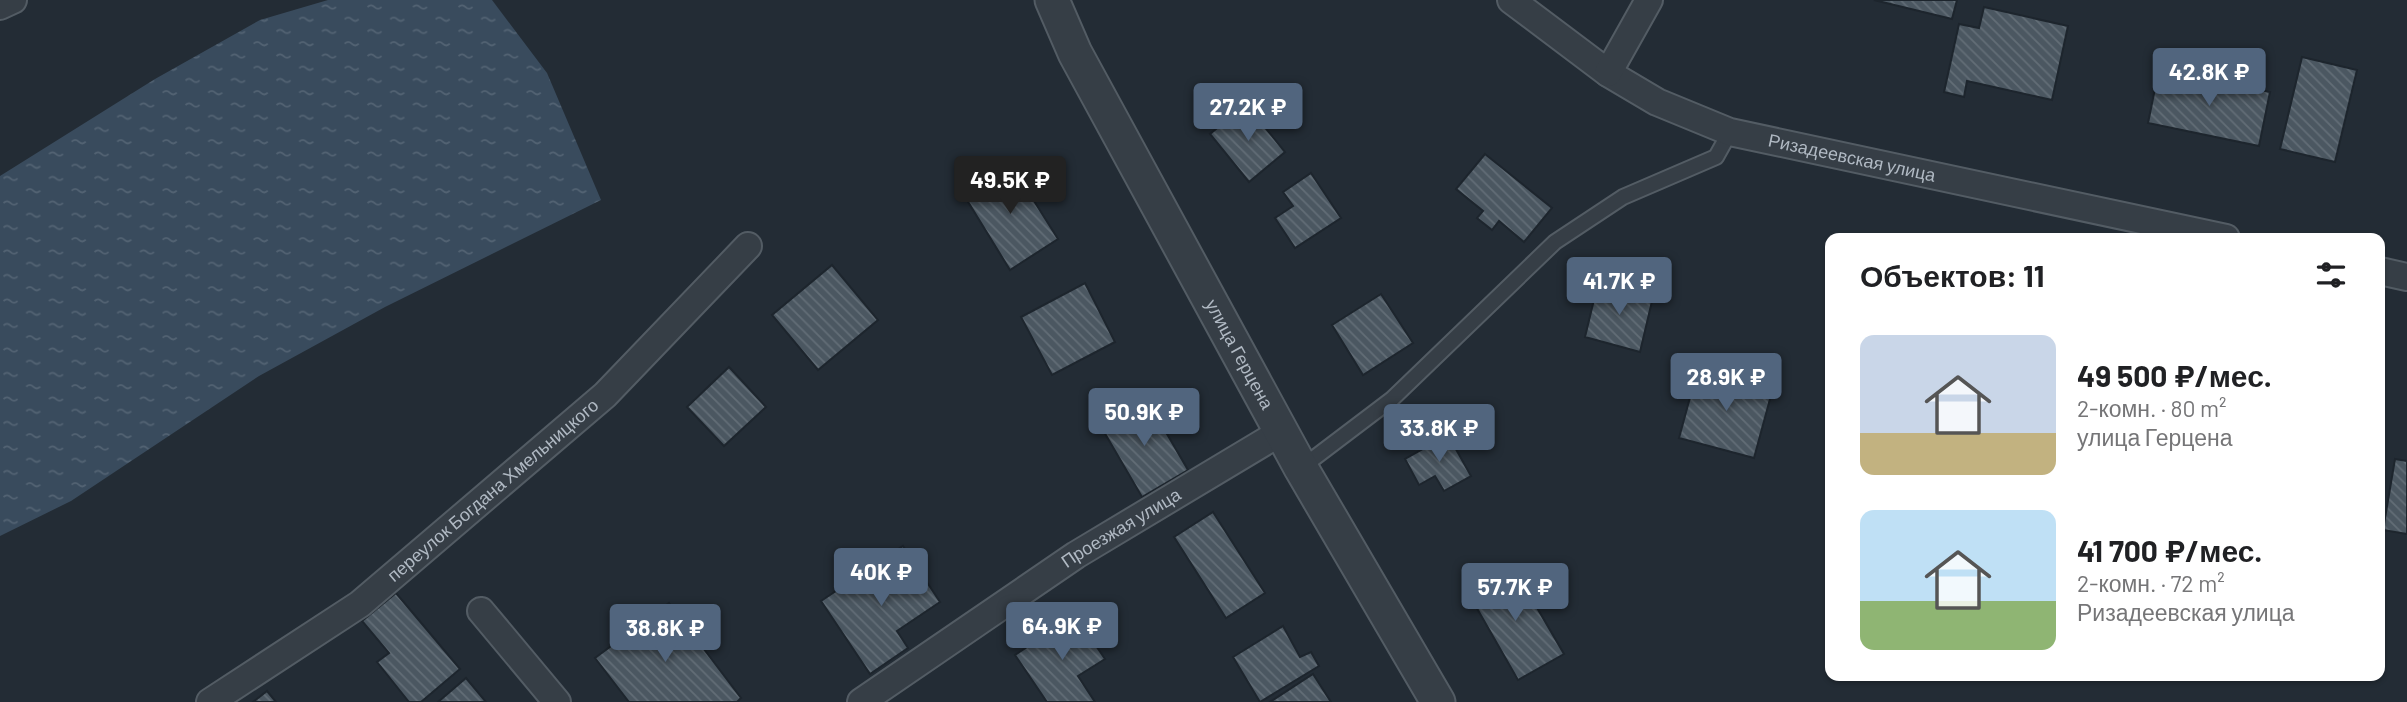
<!DOCTYPE html>
<html lang="ru">
<meta charset="utf-8">
<style>
body{margin:0;font-family:Barlow,sans-serif;background:#f2f2f2;color:#202124;height:100vh;display:flex;flex-direction:column;font-size:26px;white-space:nowrap}
*{box-sizing:border-box;margin:0}
p{font-size:23px;color:#757577}
.icon{flex:none;width:38px;height:38px;fill:none;stroke:currentColor;stroke-width:2;stroke-linecap:round;stroke-linejoin:round}
.map{position:relative;flex:1;overflow:hidden}
.details{position:absolute;left:1825px;top:233px;width:560px;height:448px;display:flex;flex-direction:column;background:#fff;border-radius:14px;box-shadow:0 2px 5px #0004}
.details>*{flex:none}
.price{position:absolute;translate:-50% -60px;padding:0 16px;border-radius:7px;background:#51657e;color:#fff;font-size:23px;line-height:46px;filter:drop-shadow(0 2px 4px #0008)}
.price::after{content:'';position:absolute;left:50%;top:42px;width:21px;height:16px;margin-left:-10px;background:inherit;clip-path:polygon(0 0,100% 0,50% 100%)}
.price.current{background:#222;color:#fff}
ul{padding:0;list-style:none}
li{display:flex;align-items:center;gap:21px;height:175px;padding:0 35px}
li span{display:grid;place-items:center;flex:none;width:196px;height:140px;border-radius:14px;color:#555}
li>.icon{margin-inline-start:auto}
span .icon{width:84px;height:84px;fill:#fffc;stroke-width:1}
li b{font-size:30px}
h2{display:flex;justify-content:space-between;align-items:center;height:84px;padding:0 35px;font-size:30px}
.map>svg:first-child{display:block}
.water{fill:url(#water-ripples)}
.building{fill:url(#building-back-hatch);stroke:#1d252d;stroke-width:2}
.lines{fill:none;stroke-linecap:round;stroke-linejoin:round}
.service-casing{stroke:#535c64;stroke-width:18}
.minor-casing{stroke:#535c64;stroke-width:30}
.tertiary-casing{stroke:#535c64;stroke-width:37}
.service{stroke:#363e46;stroke-width:14}
.minor{stroke:#363e46;stroke-width:26}
.tertiary{stroke:#363e46;stroke-width:33}
.labels{text-anchor:middle;stroke-width:7;stroke-linejoin:round;paint-order:stroke}
.street-label{font-size:18px;fill:#b0b9c3;stroke:#1b232b}
</style>
<div class="map">
<svg width="2407" height="702" viewBox="0 0 2407 702">
<defs>
<pattern id="water-ripples" width="26" height="14" patternUnits="userSpaceOnUse" patternTransform="scale(1.75)"><rect width="26" height="14" fill="#394b5d"/><path d="M2 4q2-2 4 0t4 0M15 11q2-2 4 0t4 0" fill="none" stroke="#536373"/></pattern>
<pattern id="building-back-hatch" width="6" height="6" patternUnits="userSpaceOnUse" patternTransform="scale(1.75)"><rect width="6" height="6" fill="#4b5761"/><path d="M-1 5l2 2M0 0l6 6M5-1l2 2" fill="none" stroke="#626d76"/></pattern>
</defs>
<rect width="100%" height="100%" fill="#232c35"/>
<polygon class="water" points="328,0 492,0 547,73 601,200 385,307 259,376 71,501 0,536 0,176 155,79 260,20"/>
<g class="building">
<polygon points="1874,0 1957,0 1952,19"/>
<polygon points="1984,7 2068,26 2052,100 1967,81 1964,97 1944,92 1959,24 1979,28"/>
<polygon points="2302,57 2357,70 2335,162 2280,149"/>
<polygon points="2159,69 2270,92 2259,146 2148,123"/>
<polygon points="1246,104 1285,152 1249,182 1210,134"/>
<polygon points="1485,154 1552,208 1524,242 1499,221 1492,230 1477,218 1483,211 1456,189"/>
<polygon points="1010,163 1058,239 1010,270 962,192"/>
<polygon points="1311,173 1341,218 1295,248 1275,218 1293,206 1283,192"/>
<polygon points="832,265 878,320 818,370 772,315"/>
<polygon points="1085,283 1115,342 1052,375 1021,317"/>
<polygon points="1598,283 1653,297 1640,352 1585,337"/>
<polygon points="1381,294 1413,343 1363,375 1332,325"/>
<polygon points="729,367 766,407 724,446 687,407"/>
<polygon points="1698,368 1773,388 1754,458 1679,438"/>
<polygon points="1146,398 1188,470 1142,497 1100,425"/>
<polygon points="1448,435 1471,476 1444,491 1435,476 1419,485 1405,459"/>
<polygon points="2395,459 2407,461 2407,534 2383,530"/>
<polygon points="1213,512 1265,593 1226,618 1174,537"/>
<polygon points="903,546 940,602 897,631 908,648 870,674 821,601"/>
<polygon points="1512,565 1564,654 1518,680 1467,591"/>
<polygon points="396,593 460,669 421,702 409,702 377,662 389,653 362,621"/>
<polygon points="669,603 741,698 737,702 629,702 595,658"/>
<polygon points="1075,615 1105,659 1078,676 1095,702 1047,702 1015,655"/>
<polygon points="1283,626 1300,657 1311,652 1319,666 1260,702 1233,657"/>
<polygon points="1313,674 1331,702 1270,702"/>
<polygon points="466,678 486,702 438,702"/>
<polygon points="267,691 276,702 253,702"/>
</g>
<g class="lines">
<g class="service-casing">
<polyline id="service" points="1301,468 1392,399 1555,242 1623,197 1716,157 1730,132"/>
</g>
<g class="minor-casing">
<g id="minor">
<path id="s1" d="M1511 0 1608 73 1657 102 1730 132 2226 238"/>
<polyline points="0,6 13,0"/>
<polyline points="1608,73 1649,0"/>
<polyline points="2380,271 2407,277"/>
<polyline points="481,611 557,702"/>
<path id="s2" d="M210 702 360 604 605 395 748 246"/>
<path id="s3" d="M861 702 1076 555 1281 432"/>
</g>
</g>
<g class="tertiary-casing">
<g id="tertiary">
<path id="s4" d="M1052 0 1075 53 1301 468 1438 702"/>
</g>
</g>
<use href="#service" class="service"/>
<use href="#minor" class="minor"/>
<use href="#tertiary" class="tertiary"/>
</g>
<g class="labels">
<g class="street-label">
<text dy="6" stroke="none"><textPath href="#s1" startOffset="382">Ризадеевская улица</textPath></text>
<text dy="6" stroke="none"><textPath href="#s4" startOffset="401">улица Герцена</textPath></text>
<text dy="6" stroke="none"><textPath href="#s2" startOffset="354">переулок Богдана Хмельницкого</textPath></text>
<text dy="6" stroke="none"><textPath href="#s3" startOffset="313">Проезжая улица</textPath></text>
</g>
</g>
</svg>
<b class="price" style="left:2209px;top:108px">42.8K ₽</b>
<b class="price" style="left:1248px;top:143px">27.2K ₽</b>
<b class="price current" style="left:1010px;top:216px">49.5K ₽</b>
<b class="price" style="left:1619px;top:317px">41.7K ₽</b>
<b class="price" style="left:1726px;top:413px">28.9K ₽</b>
<b class="price" style="left:1144px;top:448px">50.9K ₽</b>
<b class="price" style="left:1439px;top:464px">33.8K ₽</b>
<b class="price" style="left:881px;top:608px">40K ₽</b>
<b class="price" style="left:1515px;top:623px">57.7K ₽</b>
<b class="price" style="left:1062px;top:662px">64.9K ₽</b>
<b class="price" style="left:665px;top:664px">38.8K ₽</b>
<section class="details">
<h2>Объектов: 11<svg class="icon" aria-label="filters" viewBox="0 0 24 24"><path d="M4 7h16M4 17h16"/><circle cx="9" cy="7" r="2"/><circle cx="15" cy="17" r="2"/></svg></h2>
<ul>
<li><span style="background:linear-gradient(#c9d6e8 70%,#c2b280 0)"><svg class="icon" aria-label="home" viewBox="0 0 24 24"><path d="M3 11l9-7 9 7M6 9v11h12V9"/></svg></span><div><b>49 500 ₽/мес.</b><p>2-комн. · 80 m²</p><p>улица Герцена</p></div></li>
<li><span style="background:linear-gradient(#bfe0f5 65%,#8fb573 0)"><svg class="icon" aria-label="home" viewBox="0 0 24 24"><path d="M3 11l9-7 9 7M6 9v11h12V9"/></svg></span><div><b>41 700 ₽/мес.</b><p>2-комн. · 72 m²</p><p>Ризадеевская улица</p></div></li>
</ul>
</section>
</div>
